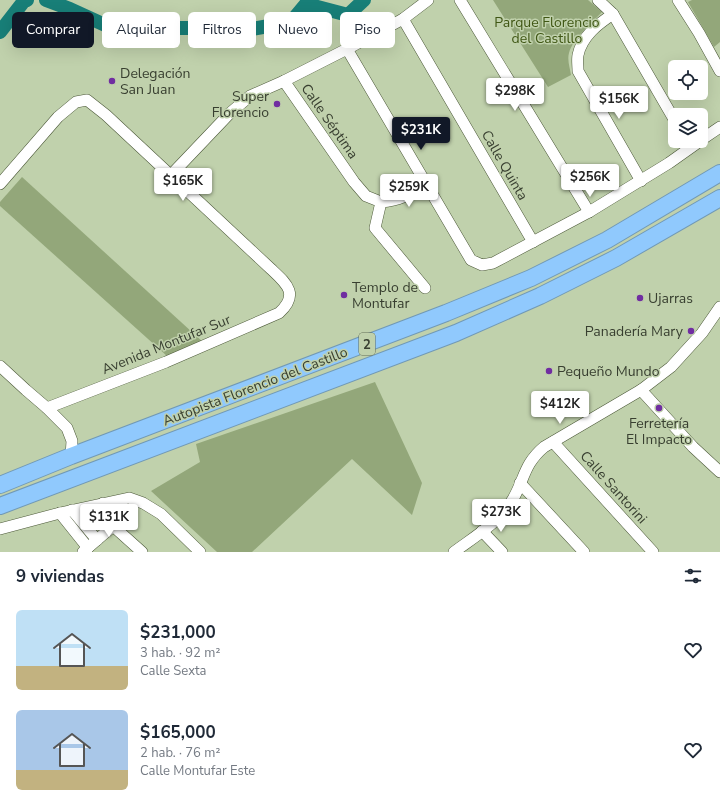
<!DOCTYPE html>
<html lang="es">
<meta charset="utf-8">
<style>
body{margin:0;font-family:"Nunito Sans",sans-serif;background:#f6f6f7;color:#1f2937;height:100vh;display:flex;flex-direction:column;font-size:15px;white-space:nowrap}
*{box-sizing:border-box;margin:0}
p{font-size:13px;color:#747a83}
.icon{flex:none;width:22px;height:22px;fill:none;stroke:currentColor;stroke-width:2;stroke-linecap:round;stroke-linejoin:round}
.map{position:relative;height:552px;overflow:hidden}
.details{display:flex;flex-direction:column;background:#fff;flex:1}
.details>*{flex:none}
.banner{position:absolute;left:12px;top:12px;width:400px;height:36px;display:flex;gap:8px}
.tools{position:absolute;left:668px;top:60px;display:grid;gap:8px}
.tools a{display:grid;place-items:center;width:40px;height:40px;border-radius:6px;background:#fff;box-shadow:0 4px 16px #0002;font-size:20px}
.price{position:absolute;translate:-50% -34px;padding:0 9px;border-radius:4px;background:#fff;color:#222;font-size:13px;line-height:26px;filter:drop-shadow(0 1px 2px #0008)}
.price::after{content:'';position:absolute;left:50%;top:24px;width:12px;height:9px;margin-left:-6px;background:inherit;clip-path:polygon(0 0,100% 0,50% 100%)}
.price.current{background:#111827;color:#fff}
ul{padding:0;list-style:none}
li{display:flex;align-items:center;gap:12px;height:100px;padding:0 16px}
li span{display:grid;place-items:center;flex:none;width:112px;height:80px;border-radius:6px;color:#555}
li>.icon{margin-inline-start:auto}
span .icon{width:48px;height:48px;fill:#fffc;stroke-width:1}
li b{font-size:17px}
h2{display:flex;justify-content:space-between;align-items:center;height:48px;padding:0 16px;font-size:17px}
.chip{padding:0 14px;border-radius:6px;background:#fff;box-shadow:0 4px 16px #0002;font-size:14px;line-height:36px}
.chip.current{background:#111827;color:#fff}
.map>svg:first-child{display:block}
.green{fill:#93a77a}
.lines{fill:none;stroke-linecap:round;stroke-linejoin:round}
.river{stroke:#187f78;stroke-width:14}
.minor-casing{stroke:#4b5838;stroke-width:12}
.highway-casing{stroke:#7199b5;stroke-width:18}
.minor{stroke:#fff;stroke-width:11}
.highway{stroke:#90c9fd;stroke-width:16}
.poi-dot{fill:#702da1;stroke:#c0d1ac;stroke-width:1.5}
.labels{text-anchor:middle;stroke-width:3;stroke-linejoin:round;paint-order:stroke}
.shield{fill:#c0d1ac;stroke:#616b55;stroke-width:1}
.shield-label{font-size:13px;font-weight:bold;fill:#383f30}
.park-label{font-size:14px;fill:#405715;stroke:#c0d1ac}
.poi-label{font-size:14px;fill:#383f30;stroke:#c0d1ac;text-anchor:start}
.street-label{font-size:14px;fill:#383f30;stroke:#c0d1ac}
</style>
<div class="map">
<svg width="720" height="552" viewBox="0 0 720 552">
<rect width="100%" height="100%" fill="#c0d1ac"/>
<g class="green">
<path d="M493 0H588L602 12C591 24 573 38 569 53 567 60 570 68 571 75L548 87Z"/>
<polygon points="692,0 720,0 720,42 714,47 688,2"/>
<polygon points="22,177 204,343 167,356 0,206 0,202"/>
<polygon points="375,382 422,483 412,515 352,459 252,552 217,552 151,491 200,462 196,444"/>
</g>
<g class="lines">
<g class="river">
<polyline points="46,0 70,9 105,25 157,28 212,28 236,35 247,30 291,22 306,4 348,15 364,0"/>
<polyline points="0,32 24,1 27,0"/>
</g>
<g class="minor-casing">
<g id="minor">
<polyline points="460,0 589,212"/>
<polyline points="598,0 613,14 675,121"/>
<polyline points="678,0 699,33 720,71"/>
<path d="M613 14C598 24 582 36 578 55 577 60 578 66 578 71L641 181"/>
<polyline points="403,19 533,242"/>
<polyline points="347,49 471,260 482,265 493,263 589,212 669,163 700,141"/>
<polyline points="284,81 354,182 366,196 381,202 375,228 425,288"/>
<polyline points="701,140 720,127"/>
<polyline points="171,175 230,113 250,96 284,81 347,49 403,19 428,0"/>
<path d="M0 184 58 117 76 102 87 100 106 115 271 269C286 283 300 294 279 313L166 362 47 408"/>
<path d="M381 202C402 200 410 194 427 184"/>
<polyline points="0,366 26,390 47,408 67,428 72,441 71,456"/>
<polyline points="641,390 693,447 720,472"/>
<polyline points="553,442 653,552"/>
<polyline points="520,483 584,552"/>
<polyline points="103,503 113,526 142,552"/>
<polyline points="72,510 97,540"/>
<polyline points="60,513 88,548"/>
<polyline points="0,529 60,513 129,498 143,503 161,514 200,552"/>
<polyline points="482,531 502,552"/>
<polyline points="83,552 113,526"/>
<path d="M454 552C474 537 500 522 513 499 525 478 524 464 544 447L641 390 671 367 702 333 720 307"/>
</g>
</g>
<g class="highway-casing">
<g id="highway">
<polyline points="0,485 71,456 446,313 531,278 607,240 720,173"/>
<polyline points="0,506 456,333 540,296 616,258 720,198"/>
</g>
</g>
<use href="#minor" class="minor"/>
<use href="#highway" class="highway"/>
</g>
<g class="poi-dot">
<circle cx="112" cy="81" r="4"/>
<circle cx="277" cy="104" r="4"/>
<circle cx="344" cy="295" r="4"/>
<circle cx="640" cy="298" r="4"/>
<circle cx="691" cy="331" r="4"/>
<circle cx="549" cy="371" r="4"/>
<circle cx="659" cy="408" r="4"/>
</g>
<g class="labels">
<rect class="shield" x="359" y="333" width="16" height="22" rx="3"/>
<g class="shield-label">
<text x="367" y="349">2</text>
</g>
<g class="park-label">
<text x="547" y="27">Parque Florencio<tspan x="547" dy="16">del Castillo</tspan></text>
</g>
<g class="poi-label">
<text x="120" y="78">Delegación<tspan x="120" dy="16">San Juan</tspan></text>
<text x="269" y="101" text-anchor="end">Super<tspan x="269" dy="16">Florencio</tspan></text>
<text x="352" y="292">Templo de<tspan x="352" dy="16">Montufar</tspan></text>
<text x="648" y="303">Ujarras</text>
<text x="683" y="336" text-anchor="end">Panadería Mary</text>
<text x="557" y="376">Pequeño Mundo</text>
<text x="659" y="428" text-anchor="middle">Ferretería<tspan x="659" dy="16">El Impacto</tspan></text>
</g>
<g class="street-label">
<text transform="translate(330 121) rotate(55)" y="5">Calle Séptima</text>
<text transform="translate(505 165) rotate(60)" y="5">Calle Quinta</text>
<text transform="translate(166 344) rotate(-22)" y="5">Avenida Montufar Sur</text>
<text transform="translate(255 386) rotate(-21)" y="5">Autopista Florencio del Castillo</text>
<text transform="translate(614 487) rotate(48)" y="5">Calle Santorini</text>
</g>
</g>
</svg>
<div class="tools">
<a><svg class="icon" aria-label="locate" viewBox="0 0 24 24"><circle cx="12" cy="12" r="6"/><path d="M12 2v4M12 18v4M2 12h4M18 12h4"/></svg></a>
<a><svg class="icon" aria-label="layers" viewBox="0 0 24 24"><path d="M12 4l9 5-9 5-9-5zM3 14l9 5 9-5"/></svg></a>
</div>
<b class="price" style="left:515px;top:112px">$298K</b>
<b class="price" style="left:619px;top:120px">$156K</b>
<b class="price current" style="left:421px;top:151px">$231K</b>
<b class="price" style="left:590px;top:198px">$256K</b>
<b class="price" style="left:183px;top:202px">$165K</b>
<b class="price" style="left:409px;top:208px">$259K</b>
<b class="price" style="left:560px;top:425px">$412K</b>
<b class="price" style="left:501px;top:533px">$273K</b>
<b class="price" style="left:109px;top:538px">$131K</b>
<div class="banner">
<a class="chip current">Comprar</a>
<a class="chip">Alquilar</a>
<a class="chip">Filtros</a>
<a class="chip">Nuevo</a>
<a class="chip">Piso</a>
</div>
</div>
<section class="details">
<h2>9 viviendas<svg class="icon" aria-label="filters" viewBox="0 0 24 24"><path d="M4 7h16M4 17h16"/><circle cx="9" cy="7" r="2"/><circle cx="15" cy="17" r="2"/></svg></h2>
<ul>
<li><span style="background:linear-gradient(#bfe0f5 70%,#c2b280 0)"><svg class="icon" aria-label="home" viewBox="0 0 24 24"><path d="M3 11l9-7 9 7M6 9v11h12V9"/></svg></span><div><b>$231,000</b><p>3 hab. · 92 m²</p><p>Calle Sexta</p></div><svg class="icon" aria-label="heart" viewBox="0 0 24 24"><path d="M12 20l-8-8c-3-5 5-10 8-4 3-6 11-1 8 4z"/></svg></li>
<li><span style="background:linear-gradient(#a9c7e8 75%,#c2b280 0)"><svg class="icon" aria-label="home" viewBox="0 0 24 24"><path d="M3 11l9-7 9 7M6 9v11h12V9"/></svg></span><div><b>$165,000</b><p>2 hab. · 76 m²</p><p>Calle Montufar Este</p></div><svg class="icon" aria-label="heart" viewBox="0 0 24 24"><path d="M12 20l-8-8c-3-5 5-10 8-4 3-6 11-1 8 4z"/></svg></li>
</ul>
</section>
